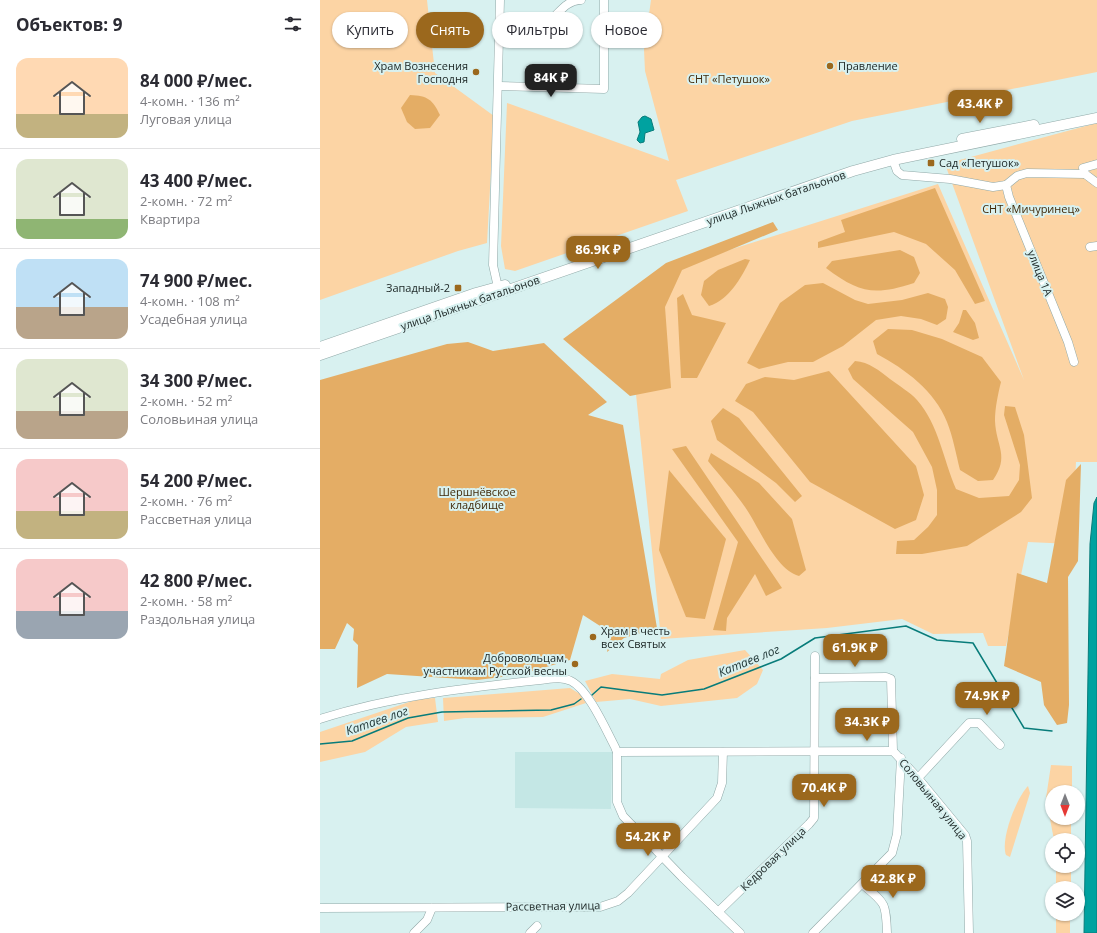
<!DOCTYPE html>
<html lang="ru">
<meta charset="utf-8">
<style>
body{margin:0;font-family:"Open Sans",sans-serif;background:#f2f2f3;color:#2b2b33;height:100vh;display:flex;flex-direction:column;font-size:15px;white-space:nowrap}
*{box-sizing:border-box;margin:0}
p{font-size:13px;color:#7c7c81}
.icon{flex:none;width:22px;height:22px;fill:none;stroke:currentColor;stroke-width:2;stroke-linecap:round;stroke-linejoin:round}
.map{position:relative;flex:1;overflow:hidden}
.panel{display:flex;flex-direction:column;background:#fff;width:320px}
.panel>*{flex:none}
.hud{position:absolute;left:12px;top:12px;width:380px;height:36px;display:flex;gap:8px}
.needle{width:26px;rotate:180deg}
.fabs{position:absolute;left:725px;top:785px;display:grid;gap:8px}
.fabs a{display:grid;place-items:center;width:40px;height:40px;border-radius:50%;background:#fff;box-shadow:0 1px 3px #0004;font-size:20px}
.price{position:absolute;translate:-50% -34px;padding:0 9px;border-radius:8px;background:#9b681d;color:#fff;font-size:13px;line-height:26px;filter:drop-shadow(0 1px 2px #0008)}
.price::after{content:'';position:absolute;left:50%;top:24px;width:12px;height:9px;margin-left:-6px;background:inherit;clip-path:polygon(0 0,100% 0,50% 100%)}
.price.active{background:#222;color:#fff}
ul{padding:0;list-style:none}
li{display:flex;align-items:center;gap:12px;height:100px;padding:0 16px}
li+li{border-top:1px solid #e1e1e2}
li span{display:grid;place-items:center;flex:none;width:112px;height:80px;border-radius:12px;color:#555}
li>.icon{margin-inline-start:auto}
span .icon{width:48px;height:48px;fill:#fffc;stroke-width:1}
li b{font-size:17px}
h2{display:flex;justify-content:space-between;align-items:center;height:48px;padding:0 16px;font-size:17px}
.chip{padding:0 14px;border-radius:18px;background:#fff;box-shadow:0 1px 3px #0004;font-size:14px;line-height:36px}
.chip.active{background:#9b681d;color:#fff}
main{display:flex;flex:1;min-height:0}
.map>svg:first-child{display:block}
.built{fill:#c4e7e5}
.green{fill:#fcd4a4}
.forest{fill:#e4ad65}
.water{fill:#00a2a0;stroke:#087c7a}
.lines{fill:none;stroke-linecap:round;stroke-linejoin:round}
.stream{stroke:#087c7a;stroke-width:1.5}
.minor-casing{stroke:#91a9a8;stroke-width:9}
.major-casing{stroke:#91a9a8;stroke-width:11}
.minor{stroke:#fff;stroke-width:8}
.major{stroke:#fff;stroke-width:10}
.poi-dot{fill:#9b681d;stroke:#d8f1f0;stroke-width:1.5}
.labels{text-anchor:middle;stroke-width:4;stroke-linejoin:round;paint-order:stroke}
.poi-label{font-size:11px;fill:#1a2423;stroke:#d8f1f0;text-anchor:end}
.park-label{font-size:11px;fill:#402909;stroke:#d8f1f0}
.street-label{font-size:11px;fill:#1a2423;stroke:#d8f1f0}
.water-label{font-size:12px;font-style:italic;fill:#1f3535;stroke:#d8f1f0}
</style>
<main>
<section class="panel">
<h2>Объектов: 9<svg class="icon" aria-label="filters" viewBox="0 0 24 24"><path d="M4 7h16M4 17h16"/><circle cx="9" cy="7" r="2"/><circle cx="15" cy="17" r="2"/></svg></h2>
<ul>
<li><span style="background:linear-gradient(#ffd9b3 70%,#c2b280 0)"><svg class="icon" aria-label="home" viewBox="0 0 24 24"><path d="M3 11l9-7 9 7M6 9v11h12V9"/></svg></span><div><b>84 000 ₽/мес.</b><p>4-комн. · 136 m²</p><p>Луговая улица</p></div></li>
<li><span style="background:linear-gradient(#dfe7d0 75%,#8fb573 0)"><svg class="icon" aria-label="home" viewBox="0 0 24 24"><path d="M3 11l9-7 9 7M6 9v11h12V9"/></svg></span><div><b>43 400 ₽/мес.</b><p>2-комн. · 72 m²</p><p>Квартира</p></div></li>
<li><span style="background:linear-gradient(#bfe0f5 60%,#b9a48a 0)"><svg class="icon" aria-label="home" viewBox="0 0 24 24"><path d="M3 11l9-7 9 7M6 9v11h12V9"/></svg></span><div><b>74 900 ₽/мес.</b><p>4-комн. · 108 m²</p><p>Усадебная улица</p></div></li>
<li><span style="background:linear-gradient(#dfe7d0 65%,#b9a48a 0)"><svg class="icon" aria-label="home" viewBox="0 0 24 24"><path d="M3 11l9-7 9 7M6 9v11h12V9"/></svg></span><div><b>34 300 ₽/мес.</b><p>2-комн. · 52 m²</p><p>Соловьиная улица</p></div></li>
<li><span style="background:linear-gradient(#f6c9c9 65%,#c2b280 0)"><svg class="icon" aria-label="home" viewBox="0 0 24 24"><path d="M3 11l9-7 9 7M6 9v11h12V9"/></svg></span><div><b>54 200 ₽/мес.</b><p>2-комн. · 76 m²</p><p>Рассветная улица</p></div></li>
<li><span style="background:linear-gradient(#f6c9c9 65%,#9aa5b1 0)"><svg class="icon" aria-label="home" viewBox="0 0 24 24"><path d="M3 11l9-7 9 7M6 9v11h12V9"/></svg></span><div><b>42 800 ₽/мес.</b><p>2-комн. · 58 m²</p><p>Раздольная улица</p></div></li>
</ul>
</section>
<div class="map">
<svg width="777" height="933" viewBox="0 0 777 933">
<rect width="100%" height="100%" fill="#d8f1f0"/>
<polygon class="built" points="195,752 292,752 291,809 195,808"/>
<g class="green">
<polygon points="0,0 107,0 115,73 174,116 167,243 138,251 0,300"/>
<polygon points="331,0 777,0 777,72 532,121 356,180 368,211 195,271 185,269 181,246 187,103 349,161 325,71 324,50"/>
<polygon points="777,123 777,462 756,462 752,544 708,542 686,646 668,646 663,633 613,634 582,619 507,628 341,639 308,316 346,270 618,184 704,380 625,164"/>
<polygon points="425,650 443,670 437,684 417,698 341,706 310,699 276,702 265,681 292,674 340,679 341,674 368,660"/>
<polygon points="250,688 260,694 266,703 223,717 145,718 124,721 123,698"/>
<polygon points="115,698 118,722 86,727 45,752 0,762 0,732 98,699"/>
<polygon points="731,765 752,766 752,792 732,792 732,818 751,818 751,840 734,840 726,798"/>
<path d="M708 786 710 793 690 857 686 855C680 839 697 797 708 786Z"/>
<rect x="736" y="866" width="15" height="22"/>
<rect x="736" y="914" width="14" height="19"/>
</g>
<g class="forest">
<path d="M90 95C108 96 112 99 120 115L110 128 95 129 87 122 81 108Z"/>
<polygon points="615,188 665,301 655,304 635,270 606,244 574,232 498,248 498,242 525,232 521,220"/>
<polygon points="453,222 458,230 362,270 345,307 351,388 310,396 243,339 346,263"/>
<path d="M580 250 594 257 600 273 594 283C554 296 539 293 506 268L512 261Z"/>
<path d="M425 259 430 260C421 278 409 300 389 306L381 295 384 281 398 270Z"/>
<polygon points="503,283 535,300 548,304 582,300 608,293 625,299 628,307 626,319 617,325 601,319 581,316 556,320 523,346 493,362 468,362 439,369 427,363 460,303 485,285"/>
<polygon points="363,294 372,315 406,323 377,378 361,378 357,298"/>
<polygon points="643,310 646,310 655,323 659,338 653,340 633,332 639,323"/>
<path d="M568 329 592 330 622 339 662 357 681 382C678 394 675 408 675 421 676 446 690 456 673 480L658 481 640 470C636 454 633 437 627 422 615 391 585 369 557 354L553 341Z"/>
<polygon points="148,342 173,351 224,343 287,402 268,415 303,425 337,628 304,638 287,652 291,633 263,615 250,660 199,675 157,680 67,674 37,688 38,645 33,640 34,629 27,623 15,649 0,649 0,380 127,344"/>
<path d="M535 361C549 362 560 371 570 379 579 386 590 392 597 400 619 425 623 459 636 489L659 498 689 496 699 480 700 465 684 415 685 406 695 407 704 435 712 498 701 512 647 546 602 554H576L577 541 594 540 608 527 617 515V490L612 467 593 432 533 379 528 369Z"/>
<polygon points="509,371 596,466 604,495 596,520 575,529 490,482 433,412 415,401 426,384 445,377 474,380"/>
<polygon points="403,408 419,418 482,496 475,502 456,483 397,440 391,421"/>
<polygon points="366,446 462,588 446,596 435,574 407,618 406,631 393,630 418,542 352,449"/>
<path d="M391 453 439 483 472 519 486 570 479 576C455 569 439 527 425 507 414 491 400 476 388 461Z"/>
<polygon points="761,464 758,561 748,577 749,705 747,723 737,725 724,705 721,682 684,666 697,573 727,583 746,480"/>
<polygon points="349,470 406,539 385,619 366,617 339,550"/>
</g>
<g class="water">
<polygon points="325,116 331,119 334,130 325,133 324,142 320,143 317,140 320,132 318,122 322,117"/>
<polygon points="777,497 777,933 764,933 770,544 774,503"/>
</g>
<g class="lines">
<g class="stream">
<polyline points="272,695 281,687 342,695 384,689 461,659 495,638 586,626 617,640 653,643 704,728 732,731"/>
<polyline points="0,744 32,741 88,718 122,712 231,710 254,704 261,699"/>
</g>
<g class="minor-casing">
<g id="minor">
<path d="M180 27C193 27 211 30 223 25 238 18 242 1 261 0"/>
<polyline points="179,86 284,89 284,0"/>
<polyline points="573,160 577,171 582,175 630,179 673,187 686,185 697,176 707,173 765,174"/>
<polyline points="777,164 763,168 765,174 777,183"/>
<polyline points="686,185 689,197 748,342 754,362"/>
<polyline points="770,247 777,246"/>
<polyline points="179,292 173,265 180,0"/>
<polyline points="495,678 566,677 571,679 573,751"/>
<path d="M0 719C72 696 146 688 220 680 230 679 241 676 251 681 268 689 286 730 295 747L297 752V802L303 816 362 877 420 933"/>
<polyline points="297,752 573,751 598,778 645,835 647,841 649,933"/>
<polyline points="598,778 649,723 659,723 680,745"/>
<path d="M542 884C565 903 566 902 567 933"/>
<polyline points="0,908 280,907 298,901 308,893 397,798 402,783 403,752"/>
<polyline points="398,912 489,824 494,818 495,656"/>
<polyline points="94,933 107,920 112,908"/>
<polyline points="210,933 217,926"/>
<polyline points="493,933 572,853 577,834 581,758"/>
</g>
</g>
<g class="major-casing">
<g id="major">
<polyline points="642,139 714,125"/>
<polyline points="0,347 156,293 185,285"/>
<polyline points="0,355 533,171 573,160 777,118"/>
</g>
</g>
<use href="#minor" class="minor"/>
<use href="#major" class="major"/>
</g>
<g class="poi-dot">
<circle cx="510" cy="66" r="4"/>
<circle cx="156" cy="72" r="4"/>
<rect x="607" y="159" width="8" height="8" rx="2"/>
<rect x="134" y="284" width="8" height="8" rx="2"/>
<circle cx="273" cy="637" r="4"/>
<circle cx="255" cy="664" r="4"/>
</g>
<g class="labels">
<g class="poi-label">
<text x="148" y="70">Храм Вознесения<tspan x="148" dy="13">Господня</tspan></text>
<text x="518" y="70" text-anchor="start">Правление</text>
<text x="619" y="167" text-anchor="start">Сад «Петушок»</text>
<text x="130" y="292">Западный-2</text>
<text x="281" y="635" text-anchor="start">Храм в честь<tspan x="281" dy="13">всех Святых</tspan></text>
<text x="247" y="662">Добровольцам,<tspan x="247" dy="13">участникам Русской весны</tspan></text>
</g>
<g class="park-label">
<text x="409" y="83">СНТ «Петушок»</text>
<text x="711" y="213">СНТ «Мичуринец»</text>
<text x="157" y="496">Шершнёвское<tspan x="157" dy="13">кладбище</tspan></text>
</g>
<g class="street-label">
<text transform="translate(456 198) rotate(-19)" y="4">улица Лыжных батальонов</text>
<text transform="translate(720 273) rotate(68)" y="4">улица 1А</text>
<text transform="translate(150 303) rotate(-19)" y="4">улица Лыжных батальонов</text>
<text transform="translate(613 799) rotate(51)" y="4">Соловьиная улица</text>
<text transform="translate(453 859) rotate(-44)" y="4">Кедровая улица</text>
<text transform="translate(233 906) rotate(-1)" y="4">Рассветная улица</text>
</g>
<g class="water-label">
<text transform="translate(429 661) rotate(-22)" y="4">Катаев лог</text>
<text transform="translate(57 721) rotate(-19)" y="4">Катаев лог</text>
</g>
</g>
</svg>
<div class="fabs">
<a><svg class="needle" viewBox="-14 -14 28 28"><path d="M0-13l5 13h-10z" fill="#e53935"/><path d="M0 13l5-13h-10z" fill="#7c7c81"/></svg></a>
<a><svg class="icon" aria-label="locate" viewBox="0 0 24 24"><circle cx="12" cy="12" r="6"/><path d="M12 2v4M12 18v4M2 12h4M18 12h4"/></svg></a>
<a><svg class="icon" aria-label="layers" viewBox="0 0 24 24"><path d="M12 4l9 5-9 5-9-5zM3 14l9 5 9-5"/></svg></a>
</div>
<b class="price active" style="left:231px;top:98px">84K ₽</b>
<b class="price" style="left:660px;top:124px">43.4K ₽</b>
<b class="price" style="left:278px;top:270px">86.9K ₽</b>
<b class="price" style="left:535px;top:668px">61.9K ₽</b>
<b class="price" style="left:667px;top:716px">74.9K ₽</b>
<b class="price" style="left:547px;top:742px">34.3K ₽</b>
<b class="price" style="left:504px;top:808px">70.4K ₽</b>
<b class="price" style="left:328px;top:857px">54.2K ₽</b>
<b class="price" style="left:573px;top:899px">42.8K ₽</b>
<div class="hud">
<a class="chip">Купить</a>
<a class="chip active">Снять</a>
<a class="chip">Фильтры</a>
<a class="chip">Новое</a>
</div>
</div>
</main>
